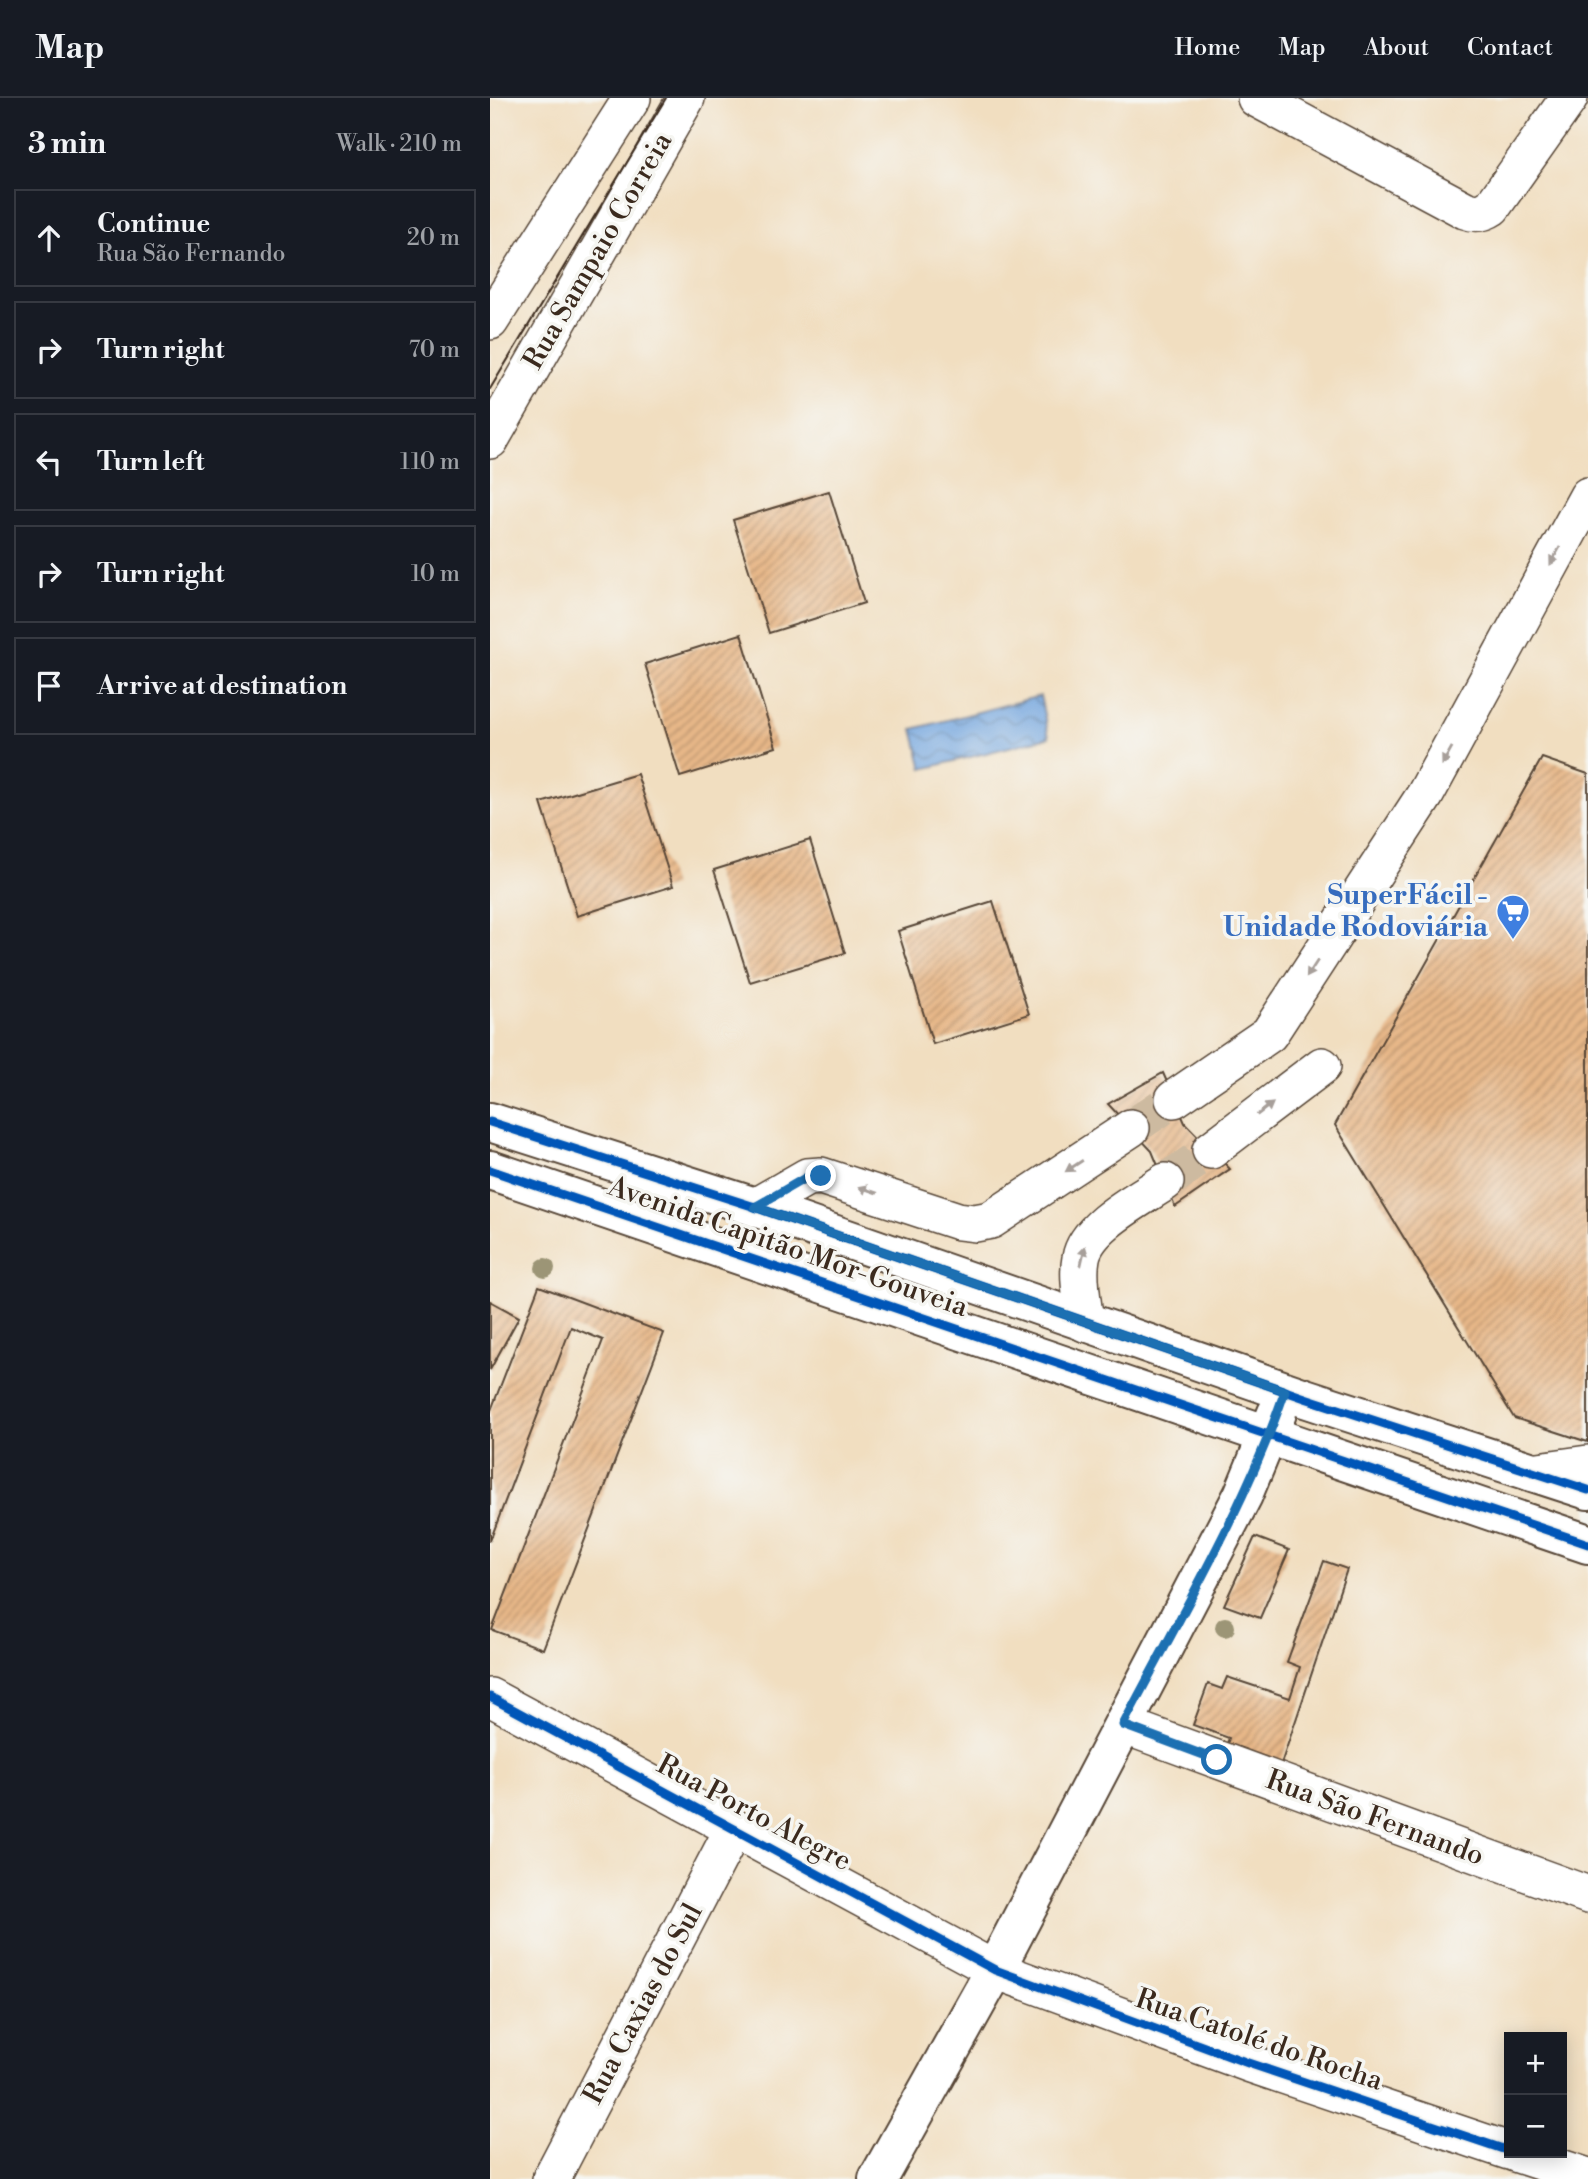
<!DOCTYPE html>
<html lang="en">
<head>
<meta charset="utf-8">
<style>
	:root { --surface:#171b24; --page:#242831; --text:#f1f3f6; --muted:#9ea1a6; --line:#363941 }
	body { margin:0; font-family:"Libre Bodoni",serif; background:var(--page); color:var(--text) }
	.controls { position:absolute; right:21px; bottom:21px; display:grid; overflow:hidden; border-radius:0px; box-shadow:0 4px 18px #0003 }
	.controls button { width:63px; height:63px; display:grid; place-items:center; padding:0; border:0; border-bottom:2px solid var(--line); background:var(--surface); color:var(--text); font:35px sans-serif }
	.stop { position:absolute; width:21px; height:21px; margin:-16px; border:5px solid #1f6fb2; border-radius:50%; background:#fff }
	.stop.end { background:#1f6fb2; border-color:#fff; box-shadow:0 2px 7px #0008 }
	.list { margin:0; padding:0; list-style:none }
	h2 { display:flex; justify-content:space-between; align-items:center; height:91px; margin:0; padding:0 28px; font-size:30px }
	h2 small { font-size:23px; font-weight:400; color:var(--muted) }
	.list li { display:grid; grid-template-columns:46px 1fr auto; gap:21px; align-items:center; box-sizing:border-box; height:98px; margin:0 14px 14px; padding:0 14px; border:2px solid var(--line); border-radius:0px }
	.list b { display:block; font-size:26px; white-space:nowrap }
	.list p { margin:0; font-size:23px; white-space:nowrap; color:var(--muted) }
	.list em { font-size:23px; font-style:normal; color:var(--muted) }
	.icon { flex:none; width:38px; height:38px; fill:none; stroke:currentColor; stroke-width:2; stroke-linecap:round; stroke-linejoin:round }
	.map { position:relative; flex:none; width:1098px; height:2081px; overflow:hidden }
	header { display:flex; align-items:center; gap:42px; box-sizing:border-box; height:98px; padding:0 35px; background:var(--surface); border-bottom:2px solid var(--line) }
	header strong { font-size:33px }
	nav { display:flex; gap:38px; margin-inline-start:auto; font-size:24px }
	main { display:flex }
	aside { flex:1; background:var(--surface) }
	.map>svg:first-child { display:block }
	.water { fill:url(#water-waves); stroke:#57687e; stroke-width:2 }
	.building { fill:url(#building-hatch) }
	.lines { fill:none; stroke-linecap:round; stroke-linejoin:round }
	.minor-tunnel { stroke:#cdbaa0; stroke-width:37; stroke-dasharray:37 18; stroke-linecap:butt }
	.minor-casing { stroke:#564536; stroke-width:40 }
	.major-casing { stroke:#564536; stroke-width:42 }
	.minor { stroke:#fff; stroke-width:37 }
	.major { stroke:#fff; stroke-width:38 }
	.tram { stroke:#3b2a1e; stroke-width:2 }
	.cycleway-casing { stroke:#f6f6f2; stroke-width:13 }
	.cycleway { stroke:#0057b8; stroke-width:9 }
	.tree { fill:#9c9576 }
	.oneway { fill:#a79f9a }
	.route { stroke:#1f6fb2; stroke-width:9 }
	.labels { text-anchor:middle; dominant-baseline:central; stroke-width:7; stroke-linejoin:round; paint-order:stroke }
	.street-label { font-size:28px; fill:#3b2a1e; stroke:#f6f6f2 }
	.shop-label { font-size:28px; font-weight:bold; fill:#366cbe; stroke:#f6f6f2; text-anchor:end }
</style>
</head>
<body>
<header>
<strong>Map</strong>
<nav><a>Home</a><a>Map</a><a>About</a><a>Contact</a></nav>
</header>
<main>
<aside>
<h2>3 min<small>Walk · 210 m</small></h2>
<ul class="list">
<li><svg class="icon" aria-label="ahead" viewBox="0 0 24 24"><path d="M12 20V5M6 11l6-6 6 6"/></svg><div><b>Continue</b><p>Rua São Fernando</p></div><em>20 m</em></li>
<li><svg class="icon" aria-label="right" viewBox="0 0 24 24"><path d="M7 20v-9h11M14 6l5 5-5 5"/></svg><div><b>Turn right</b></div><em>70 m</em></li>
<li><svg class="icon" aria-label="left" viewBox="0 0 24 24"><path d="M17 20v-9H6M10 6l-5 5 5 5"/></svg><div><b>Turn left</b></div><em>110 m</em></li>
<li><svg class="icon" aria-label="right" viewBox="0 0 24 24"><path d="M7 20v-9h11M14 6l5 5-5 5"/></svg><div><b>Turn right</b></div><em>10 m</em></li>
<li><svg class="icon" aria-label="arrive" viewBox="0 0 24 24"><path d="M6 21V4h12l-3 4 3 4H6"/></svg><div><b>Arrive at destination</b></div></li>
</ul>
</aside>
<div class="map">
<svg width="1098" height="2081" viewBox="0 0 1098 2081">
	<defs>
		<pattern id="water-waves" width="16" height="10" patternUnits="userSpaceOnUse" patternTransform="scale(1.75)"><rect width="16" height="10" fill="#73a5de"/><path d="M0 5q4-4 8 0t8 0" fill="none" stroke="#6087b3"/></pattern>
		<pattern id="building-hatch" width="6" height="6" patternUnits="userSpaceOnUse" patternTransform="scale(1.75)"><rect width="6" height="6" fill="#e7b788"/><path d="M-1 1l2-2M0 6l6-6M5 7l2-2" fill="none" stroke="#bc956f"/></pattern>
	</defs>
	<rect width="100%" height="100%" fill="#f6f6f2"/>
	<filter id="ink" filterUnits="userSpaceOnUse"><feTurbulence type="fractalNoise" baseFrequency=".0143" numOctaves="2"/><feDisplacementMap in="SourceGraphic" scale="14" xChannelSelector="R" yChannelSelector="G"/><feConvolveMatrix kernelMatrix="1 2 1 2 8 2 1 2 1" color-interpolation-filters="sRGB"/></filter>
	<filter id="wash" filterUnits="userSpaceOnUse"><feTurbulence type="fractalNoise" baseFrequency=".00686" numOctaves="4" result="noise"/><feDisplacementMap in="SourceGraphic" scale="28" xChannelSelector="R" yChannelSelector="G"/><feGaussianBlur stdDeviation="1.57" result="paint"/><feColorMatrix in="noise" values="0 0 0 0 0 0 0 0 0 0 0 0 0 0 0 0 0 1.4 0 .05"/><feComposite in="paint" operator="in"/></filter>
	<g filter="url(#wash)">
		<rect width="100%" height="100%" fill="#f1dec0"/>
		<!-- water -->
		<path class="water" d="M 550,598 L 559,639 L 433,671 L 423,631 Z"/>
		<g id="blocks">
			<!-- building -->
			<path class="building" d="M 339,393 L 374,505 L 279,535 L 243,422 Z
				M 251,536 L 286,649 L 190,679 L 155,566 Z
				M 1052,660 L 1098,676 L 1098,1344 L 1024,1320 L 845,1027 Z
				M 147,676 L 183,788 L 87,818 L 51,705 Z
				M 320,742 L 355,855 L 260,884 L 224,772 Z
				M 503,803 L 539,916 L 443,946 L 408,833 Z
				M 673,975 L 695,1025 L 740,1071 L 685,1109 L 662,1053 L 618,1006 Z
				M 49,1188 L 174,1235 L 53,1551 L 2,1532 L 113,1242 L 81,1229 L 0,1443 L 0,1315 Z
				M 0,1203 L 29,1219 L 0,1272 Z
				M 765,1439 L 799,1452 L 770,1520 L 734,1507 Z
				M 834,1463 L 857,1471 L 789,1672 L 735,1652 L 739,1640 L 703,1627 L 718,1586 L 732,1591 L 737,1579 L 800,1600 L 810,1569 L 797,1564 Z"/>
		</g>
	</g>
	<g filter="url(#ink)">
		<use href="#blocks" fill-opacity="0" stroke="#564536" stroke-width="2"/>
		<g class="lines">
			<!-- minor-tunnel -->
			<path class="minor-tunnel" d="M 641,1030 L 684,1001
				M 675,1084 L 721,1052"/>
			<defs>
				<path id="minor" d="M 766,0 L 975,112 C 986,116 993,115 1002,109 L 1079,0
					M 0,223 L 142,0
					M 0,342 L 196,0
					M 684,1001 L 779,936 L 935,697 L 1098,398
					M 721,1052 L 832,968
					M 265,1109 L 317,1079 L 331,1078 L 468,1123 L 485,1125 L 501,1122 L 641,1030
					M 595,1225 C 593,1205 587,1180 591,1160 C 596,1128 650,1101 675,1084
					M 1041,1374 L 1098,1366
					M 0,1599 L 505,1872 L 758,1965 L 1019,2053
					M 633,1627 L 1098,1797
					M 1025,2055 L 1098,2079
					M 61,2081 L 244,1730"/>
				<path id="major" d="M 0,1024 L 265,1109 L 815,1300 L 1098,1392
					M 0,1072 L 1098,1446
					M 388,2081 L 505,1872 L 753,1397 L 787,1315"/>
			</defs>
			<!-- minor casing -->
			<use href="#minor" class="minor-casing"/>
			<!-- major casing -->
			<use href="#major" class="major-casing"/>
			<!-- minor -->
			<use href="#minor" class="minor"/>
			<!-- major -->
			<use href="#major" class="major"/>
			<!-- tram -->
			<path class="tram" d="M 0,291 L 176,0"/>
			<defs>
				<path id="cycleway" d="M 0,1024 L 265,1109 L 815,1300 L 1098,1392
					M 0,1072 L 1098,1446
					M 0,1599 L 505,1872 L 758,1965 L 1019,2053"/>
			</defs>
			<!-- cycleway casing -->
			<use href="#cycleway" class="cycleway-casing"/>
			<!-- cycleway -->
			<use href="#cycleway" class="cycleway"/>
		</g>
		<!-- trees -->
		<g class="tree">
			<circle cx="55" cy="1170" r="10"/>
			<circle cx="735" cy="1529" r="10"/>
		</g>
		<!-- one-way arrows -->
		<defs><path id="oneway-solid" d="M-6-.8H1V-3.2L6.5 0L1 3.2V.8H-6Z" transform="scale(1.75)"/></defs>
		<g class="oneway">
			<use href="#oneway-solid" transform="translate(1065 458) rotate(119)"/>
			<use href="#oneway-solid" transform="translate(957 658) rotate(119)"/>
			<use href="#oneway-solid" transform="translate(822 871) rotate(123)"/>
			<use href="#oneway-solid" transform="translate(775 1011) rotate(-37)"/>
			<use href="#oneway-solid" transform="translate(584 1068) rotate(147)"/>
			<use href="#oneway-solid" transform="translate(378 1092) rotate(-161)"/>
			<use href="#oneway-solid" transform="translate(593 1158) rotate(-77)"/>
		</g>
	</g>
	<g class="lines" filter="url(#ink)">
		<!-- route -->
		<path class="route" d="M 331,1078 L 317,1079 L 265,1109 L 795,1293 C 755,1410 690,1518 633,1627 L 727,1662"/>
	</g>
	<!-- icons -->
	<defs>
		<symbol id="supermarket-pin" viewBox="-11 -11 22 30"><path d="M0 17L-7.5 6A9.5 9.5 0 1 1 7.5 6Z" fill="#3f7fe0" stroke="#f6f6f2"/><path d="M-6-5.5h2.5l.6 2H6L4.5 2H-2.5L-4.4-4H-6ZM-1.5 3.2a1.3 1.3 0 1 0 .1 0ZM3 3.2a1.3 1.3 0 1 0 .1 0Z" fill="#fff"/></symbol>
	</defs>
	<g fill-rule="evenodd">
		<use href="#supermarket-pin" x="1004" y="794" width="38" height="52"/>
	</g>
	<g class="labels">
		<!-- street labels -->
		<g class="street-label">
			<text transform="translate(108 153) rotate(-60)">Rua Sampaio Correia</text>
			<text transform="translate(298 1149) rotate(19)">Avenida Capitão Mor-Gouveia</text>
			<text transform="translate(264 1715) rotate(28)">Rua Porto Alegre</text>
			<text transform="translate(885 1720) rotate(20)">Rua São Fernando</text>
			<text transform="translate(153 1906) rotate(-62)">Rua Caxias do Sul</text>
			<text transform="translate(769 1942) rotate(19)">Rua Catolé do Rocha</text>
		</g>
		<!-- shop labels -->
		<g class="shop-label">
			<text x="998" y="797">SuperFácil -<tspan x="998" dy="32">Unidade Rodoviária</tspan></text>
		</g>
	</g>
</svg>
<div class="controls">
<button>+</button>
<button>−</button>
</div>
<div class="stop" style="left:727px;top:1662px"></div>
<div class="stop end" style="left:331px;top:1078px"></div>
</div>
</main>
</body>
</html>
